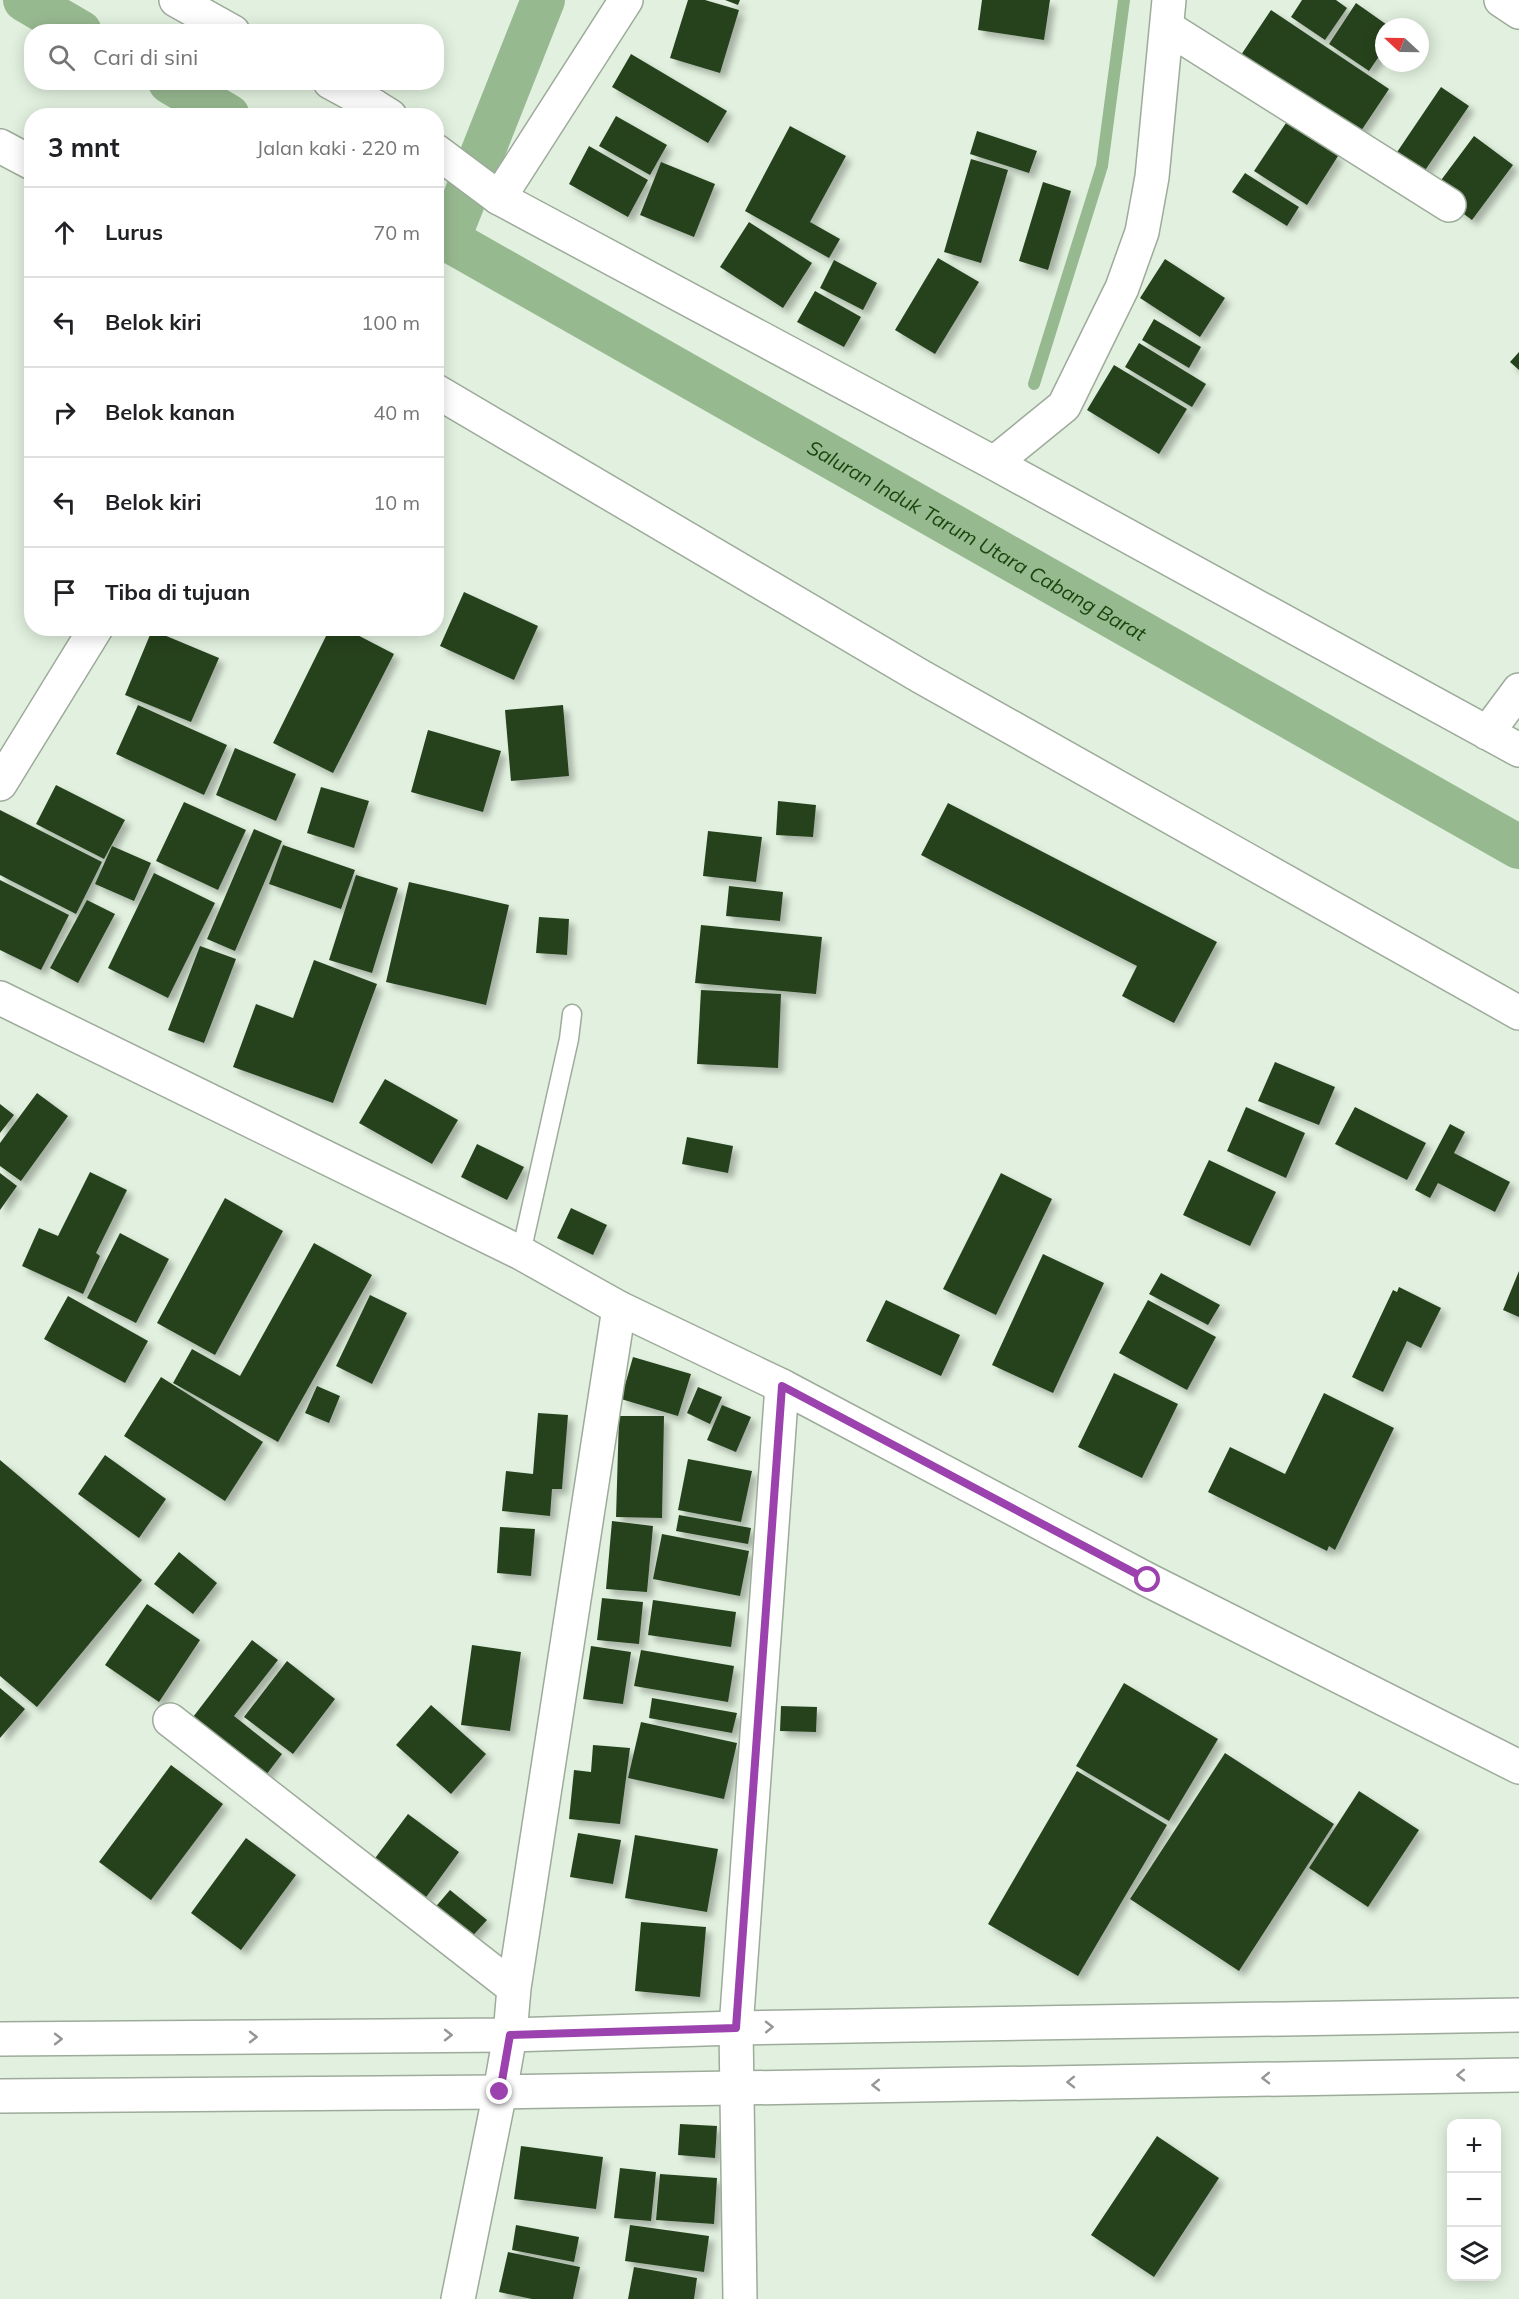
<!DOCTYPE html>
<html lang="id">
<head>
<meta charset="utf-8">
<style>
	:root { --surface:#fff; --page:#f6f6f6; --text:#202124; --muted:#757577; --line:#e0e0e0 }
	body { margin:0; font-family:Mulish,sans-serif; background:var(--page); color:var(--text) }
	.controls { position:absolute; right:18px; bottom:18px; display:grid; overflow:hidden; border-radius:12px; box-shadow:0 3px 15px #0003 }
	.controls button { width:54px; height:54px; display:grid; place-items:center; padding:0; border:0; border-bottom:2px solid var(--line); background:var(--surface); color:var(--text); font:30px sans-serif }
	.compass { position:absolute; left:1375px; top:18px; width:54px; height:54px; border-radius:50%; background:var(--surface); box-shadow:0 3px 15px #0003; rotate:292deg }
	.stop { position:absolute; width:18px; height:18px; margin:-14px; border:4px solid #9b42ae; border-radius:50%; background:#fff }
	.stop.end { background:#9b42ae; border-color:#fff; box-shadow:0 2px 6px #0008 }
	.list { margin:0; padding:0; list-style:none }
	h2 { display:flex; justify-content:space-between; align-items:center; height:78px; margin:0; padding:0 24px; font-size:26px }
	h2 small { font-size:20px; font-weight:400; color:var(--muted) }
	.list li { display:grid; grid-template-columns:39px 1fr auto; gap:18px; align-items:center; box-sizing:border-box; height:90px; padding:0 24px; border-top:2px solid var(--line) }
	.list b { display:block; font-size:22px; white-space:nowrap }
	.list em { font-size:20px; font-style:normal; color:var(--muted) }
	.icon { flex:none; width:33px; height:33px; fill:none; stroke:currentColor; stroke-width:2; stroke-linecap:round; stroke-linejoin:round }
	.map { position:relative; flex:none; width:1519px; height:2299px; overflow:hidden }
	.search { position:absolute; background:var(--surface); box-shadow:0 3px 15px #0003; left:24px; top:24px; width:420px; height:66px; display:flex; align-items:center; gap:15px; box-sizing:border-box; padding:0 21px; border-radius:24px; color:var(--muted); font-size:22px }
	.panel { position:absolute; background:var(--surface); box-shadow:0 3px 15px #0003; left:24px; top:108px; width:420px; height:528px; border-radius:24px }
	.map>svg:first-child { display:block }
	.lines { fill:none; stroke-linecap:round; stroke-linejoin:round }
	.stream { stroke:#97b990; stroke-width:12 }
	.canal { stroke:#97b990; stroke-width:44 }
	.building { fill:#26431f; filter:url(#shadow) }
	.service-casing { stroke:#9dab9a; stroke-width:21 }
	.minor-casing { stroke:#9dab9a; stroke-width:36 }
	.tertiary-casing { stroke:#9dab9a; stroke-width:36 }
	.primary-casing { stroke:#9dab9a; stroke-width:36 }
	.service { stroke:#fff; stroke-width:18 }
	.minor { stroke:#fff; stroke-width:33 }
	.tertiary { stroke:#fff; stroke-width:33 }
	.primary { stroke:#fff; stroke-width:33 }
	.oneway { stroke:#949794 }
	.route { stroke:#9b42ae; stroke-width:8 }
	.labels { text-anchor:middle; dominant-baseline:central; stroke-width:6; stroke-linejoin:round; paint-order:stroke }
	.water-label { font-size:20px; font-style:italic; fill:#19460d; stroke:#e2f1df }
</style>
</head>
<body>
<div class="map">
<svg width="1519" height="2299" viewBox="0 0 1519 2299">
	<defs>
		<filter id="shadow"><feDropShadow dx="5.5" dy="5.5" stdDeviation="3" flood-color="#0004"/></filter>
	</defs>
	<rect width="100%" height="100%" fill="#e2f1df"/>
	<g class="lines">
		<!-- stream -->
		<path class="stream" d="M 1034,384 L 1102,166 L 1124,0"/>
		<!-- canal -->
		<g class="canal">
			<path d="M 25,0 L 80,32"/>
			<path d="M 170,82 L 228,116"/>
			<path id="s1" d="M 436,233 L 1519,847"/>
			<path d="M 448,240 L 543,0"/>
		</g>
	</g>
	<!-- building -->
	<path class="building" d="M 688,0 L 705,0 L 739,10 L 720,73 L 670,58 Z
		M 725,0 L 740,0 L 738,5 Z
		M 982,0 L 1050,0 L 1044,40 L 978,30 Z
		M 1302,0 L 1336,0 L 1347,8 L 1325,40 L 1291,17 Z
		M 1356,3 L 1390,27 L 1384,27 L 1384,49 L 1369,71 L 1329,44 Z
		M 1271,10 L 1389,89 L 1359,134 L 1241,55 Z
		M 631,54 L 727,111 L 708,143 L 612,87 Z
		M 1441,87 L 1469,106 L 1417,182 L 1389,164 Z
		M 616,116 L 667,145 L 650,175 L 599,146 Z
		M 1286,123 L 1338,156 L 1307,205 L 1254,171 Z
		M 790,126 L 846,156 L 810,222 L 840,239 L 829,258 L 745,211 Z
		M 977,131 L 1037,151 L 1029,173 L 970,154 Z
		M 1474,136 L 1513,165 L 1472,220 L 1433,191 Z
		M 589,146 L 648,180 L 628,217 L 569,184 Z
		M 971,159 L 1008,170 L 981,263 L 944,252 Z
		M 661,162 L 715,184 L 694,237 L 640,215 Z
		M 1245,173 L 1299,207 L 1287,226 L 1232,192 Z
		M 1043,182 L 1071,191 L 1048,270 L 1019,261 Z
		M 749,222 L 812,263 L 783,308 L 720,267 Z
		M 938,258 L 979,282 L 935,354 L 895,330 Z
		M 1165,259 L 1225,298 L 1200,337 L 1140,298 Z
		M 834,260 L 877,283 L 863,310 L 820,288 Z
		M 815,291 L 861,317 L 844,347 L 797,322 Z
		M 1154,319 L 1201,347 L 1189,368 L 1142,340 Z
		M 1139,343 L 1206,384 L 1192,407 L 1125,367 Z
		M 1519,352 L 1519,370 L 1510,362 Z
		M 1114,365 L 1187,409 L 1159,454 L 1087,410 Z
		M 464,592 L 538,626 L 514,680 L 440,646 Z
		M 330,628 L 344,628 L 394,654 L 333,773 L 273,743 Z
		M 152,630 L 219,658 L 191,722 L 125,695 Z
		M 138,705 L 227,745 L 204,795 L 116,754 Z
		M 563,705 L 569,776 L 511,781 L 505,710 Z
		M 428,730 L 501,751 L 483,812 L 411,792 Z
		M 235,748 L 296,774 L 276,821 L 216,795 Z
		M 56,785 L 125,820 L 104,859 L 36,824 Z
		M 321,787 L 369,801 L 354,848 L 307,833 Z
		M 778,801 L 816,805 L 813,837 L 776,835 Z
		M 184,802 L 246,830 L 218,890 L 156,861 Z
		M 948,803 L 1217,942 L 1174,1023 L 1122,996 L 1137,966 L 921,855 Z
		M 0,810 L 102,862 L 76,914 L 0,875 Z
		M 254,829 L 282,841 L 235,951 L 207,939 Z
		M 708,831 L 762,837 L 756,882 L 703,876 Z
		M 283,845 L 355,870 L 341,909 L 269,884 Z
		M 112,846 L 151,863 L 134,901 L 95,884 Z
		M 154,873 L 215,903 L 168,998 L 108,968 Z
		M 356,875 L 398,888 L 372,973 L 329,960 Z
		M 0,880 L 69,915 L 41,970 L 0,950 Z
		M 409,882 L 509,905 L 486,1005 L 386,982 Z
		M 729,886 L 783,892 L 780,921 L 726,916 Z
		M 87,900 L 115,914 L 78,983 L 50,968 Z
		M 539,917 L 569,919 L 567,955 L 536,953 Z
		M 701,925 L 822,937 L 816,994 L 695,983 Z
		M 200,946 L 236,959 L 204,1043 L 168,1030 Z
		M 314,960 L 377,984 L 333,1103 L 233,1067 L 256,1004 L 293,1018 Z
		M 701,990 L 781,994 L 778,1068 L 697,1064 Z
		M 1275,1062 L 1335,1087 L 1319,1125 L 1258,1101 Z
		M 385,1079 L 458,1120 L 432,1164 L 359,1123 Z
		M 37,1093 L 68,1116 L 21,1181 L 0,1166 L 0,1143 Z
		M 0,1104 L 14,1115 L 0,1133 Z
		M 1246,1107 L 1305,1133 L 1286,1178 L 1227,1151 Z
		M 1355,1107 L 1426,1143 L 1407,1180 L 1335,1144 Z
		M 1450,1124 L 1465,1132 L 1454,1153 L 1510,1182 L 1495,1212 L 1438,1183 L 1430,1198 L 1415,1190 Z
		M 687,1137 L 733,1146 L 728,1173 L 682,1164 Z
		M 477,1144 L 524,1167 L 507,1200 L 461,1177 Z
		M 1209,1160 L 1276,1192 L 1250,1246 L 1183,1215 Z
		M 90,1172 L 127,1190 L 96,1253 L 100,1256 L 83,1294 L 22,1266 L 39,1228 L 58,1236 Z
		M 0,1173 L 17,1186 L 0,1210 Z
		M 1001,1173 L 1052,1199 L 996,1315 L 943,1289 Z
		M 225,1198 L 283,1231 L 215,1355 L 157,1323 Z
		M 571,1208 L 607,1225 L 593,1255 L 557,1238 Z
		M 120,1233 L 169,1259 L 136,1323 L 87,1298 Z
		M 314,1243 L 372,1275 L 278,1442 L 173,1383 L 192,1349 L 240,1376 Z
		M 1043,1254 L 1104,1283 L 1053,1393 L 992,1365 Z
		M 1519,1271 L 1519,1317 L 1503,1310 Z
		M 1161,1273 L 1220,1305 L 1208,1325 L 1149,1294 Z
		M 1399,1287 L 1441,1308 L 1421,1348 L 1407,1341 L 1383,1392 L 1352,1377 L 1393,1290 L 1397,1292 Z
		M 370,1295 L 407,1313 L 372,1384 L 336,1366 Z
		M 68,1296 L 148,1341 L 125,1383 L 44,1339 Z
		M 886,1300 L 960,1335 L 941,1376 L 866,1341 Z
		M 1148,1300 L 1216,1337 L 1187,1390 L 1119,1353 Z
		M 633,1357 L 691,1374 L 678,1416 L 621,1399 Z
		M 1114,1373 L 1178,1404 L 1142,1478 L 1078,1447 Z
		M 161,1377 L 263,1442 L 225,1501 L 124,1436 Z
		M 317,1386 L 340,1396 L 329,1423 L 305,1413 Z
		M 698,1387 L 722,1397 L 710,1424 L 687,1413 Z
		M 1324,1393 L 1394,1428 L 1335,1550 L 1329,1546 L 1327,1551 L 1208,1492 L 1230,1447 L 1285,1474 Z
		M 722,1405 L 751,1417 L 736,1452 L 707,1440 Z
		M 538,1413 L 568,1415 L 562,1489 L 552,1489 L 550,1516 L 502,1511 L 506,1471 L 533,1474 Z
		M 619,1416 L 664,1416 L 662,1518 L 616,1517 Z
		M 105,1455 L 166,1499 L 139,1538 L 78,1494 Z
		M 688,1459 L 752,1471 L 741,1522 L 678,1510 Z
		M 0,1460 L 142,1580 L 37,1707 L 0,1676 Z
		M 679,1515 L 751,1528 L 748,1544 L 676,1531 Z
		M 612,1521 L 653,1526 L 647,1592 L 606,1589 Z
		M 500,1527 L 535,1529 L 531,1576 L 497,1573 Z
		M 662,1534 L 749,1551 L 740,1596 L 653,1579 Z
		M 179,1552 L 217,1583 L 193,1614 L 154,1584 Z
		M 602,1598 L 643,1602 L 639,1644 L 597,1640 Z
		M 653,1600 L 736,1612 L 731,1647 L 648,1635 Z
		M 147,1604 L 200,1640 L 159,1702 L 105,1665 Z
		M 252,1640 L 278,1660 L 234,1716 L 282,1754 L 263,1779 L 190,1721 Z
		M 472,1645 L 521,1652 L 510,1731 L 461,1725 Z
		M 591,1646 L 631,1652 L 623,1704 L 583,1699 Z
		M 641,1650 L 734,1666 L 728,1702 L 634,1686 Z
		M 287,1661 L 335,1699 L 293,1754 L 244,1717 Z
		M 1124,1683 L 1218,1739 L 1169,1821 L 1076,1766 Z
		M 0,1688 L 25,1709 L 0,1738 Z
		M 652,1698 L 737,1713 L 732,1733 L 649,1718 Z
		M 431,1705 L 486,1754 L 451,1794 L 396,1745 Z
		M 781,1706 L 817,1707 L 816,1732 L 780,1731 Z
		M 641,1722 L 737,1743 L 724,1799 L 628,1778 Z
		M 593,1745 L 630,1748 L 620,1824 L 569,1819 L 574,1770 L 591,1772 Z
		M 1225,1753 L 1334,1824 L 1239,1971 L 1130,1899 Z
		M 171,1765 L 223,1804 L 151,1900 L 99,1862 Z
		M 1077,1771 L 1167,1825 L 1078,1976 L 988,1924 Z
		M 1359,1791 L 1419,1830 L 1368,1907 L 1309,1868 Z
		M 408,1814 L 459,1852 L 424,1900 L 373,1861 Z
		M 578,1833 L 621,1840 L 613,1884 L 570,1877 Z
		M 635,1835 L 718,1849 L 707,1912 L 625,1898 Z
		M 246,1838 L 296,1875 L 241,1950 L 191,1913 Z
		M 450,1890 L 487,1920 L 468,1941 L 432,1911 Z
		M 641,1922 L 706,1927 L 700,1997 L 635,1991 Z
		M 680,2124 L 717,2126 L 715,2158 L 678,2155 Z
		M 1157,2136 L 1219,2178 L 1154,2277 L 1091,2235 Z
		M 521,2146 L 603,2157 L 596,2209 L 514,2199 Z
		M 620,2168 L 656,2172 L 651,2221 L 614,2218 Z
		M 660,2174 L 717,2178 L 714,2224 L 656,2220 Z
		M 516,2225 L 579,2237 L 574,2262 L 512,2250 Z
		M 630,2225 L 709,2236 L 704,2272 L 625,2261 Z
		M 508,2252 L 580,2267 L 573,2299 L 532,2299 L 499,2292 Z
		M 634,2267 L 697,2278 L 694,2299 L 628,2299 Z"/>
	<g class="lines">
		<defs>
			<path id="service" d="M 521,1253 L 569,1039 L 572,1014"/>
			<path id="minor" d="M 176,0 L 233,32
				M 1501,0 L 1519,12
				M 1168,28 L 1449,205
				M 330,82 L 374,106
				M 0,146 L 32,163
				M 499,198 L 994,463 L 1519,750
				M 436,391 L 920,676 L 1519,1013
				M 994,463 L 1064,406 L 1122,288 L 1142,232 L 1152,177 L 1169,0
				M 1487,733 L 1519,690
				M 170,1720 L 514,1988
				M 458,2299 L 500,2092 L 510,2035 L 514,1988 L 619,1308
				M 740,2299 L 736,2028 L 782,1386"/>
			<path id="tertiary" d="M 370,116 L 374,106 L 390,116
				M 436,151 L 499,198 L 626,0
				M 0,784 L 96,628
				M 0,2039 L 510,2035 L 736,2028 L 1519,2015
				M 0,2096 L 500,2092 L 1519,2075"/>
			<path id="primary" d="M 0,998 L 521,1253 L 619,1308 L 782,1386 L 1148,1580 L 1519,1767"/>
		</defs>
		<!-- service casing -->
		<use href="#service" class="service-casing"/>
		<!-- minor casing -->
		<use href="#minor" class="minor-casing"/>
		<!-- tertiary casing -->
		<use href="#tertiary" class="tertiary-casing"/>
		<!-- primary casing -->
		<use href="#primary" class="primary-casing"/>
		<!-- service -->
		<use href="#service" class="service"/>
		<!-- minor -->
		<use href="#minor" class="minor"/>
		<!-- tertiary -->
		<use href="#tertiary" class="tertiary"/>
		<!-- primary -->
		<use href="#primary" class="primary"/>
	</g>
	<!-- one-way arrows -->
	<defs><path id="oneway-chevron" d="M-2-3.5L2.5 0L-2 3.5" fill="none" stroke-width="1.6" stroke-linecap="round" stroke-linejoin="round" transform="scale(1.5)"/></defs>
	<g class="oneway">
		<use href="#oneway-chevron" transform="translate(769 2027) rotate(-1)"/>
		<use href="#oneway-chevron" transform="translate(448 2035)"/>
		<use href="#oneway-chevron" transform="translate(253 2037)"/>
		<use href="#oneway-chevron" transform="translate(58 2039)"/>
		<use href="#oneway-chevron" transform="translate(1461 2075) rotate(179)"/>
		<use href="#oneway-chevron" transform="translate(1266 2078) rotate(179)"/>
		<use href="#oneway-chevron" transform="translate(1071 2082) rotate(179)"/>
		<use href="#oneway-chevron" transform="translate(876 2085) rotate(179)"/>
	</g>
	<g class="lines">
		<!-- route -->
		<path class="route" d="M 500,2092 L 510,2035 L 736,2028 L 782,1386 L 1148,1580"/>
	</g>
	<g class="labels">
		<!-- water labels -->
		<g class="water-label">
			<text stroke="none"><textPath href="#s1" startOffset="622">Saluran Induk Tarum Utara Cabang Barat</textPath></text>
		</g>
	</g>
</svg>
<div class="controls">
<button>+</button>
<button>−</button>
<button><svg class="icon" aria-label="layers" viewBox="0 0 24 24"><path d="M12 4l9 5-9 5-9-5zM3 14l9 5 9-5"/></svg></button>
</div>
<svg class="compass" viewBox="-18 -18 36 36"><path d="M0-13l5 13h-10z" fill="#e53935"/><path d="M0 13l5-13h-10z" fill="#757577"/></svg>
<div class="stop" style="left:1148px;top:1580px"></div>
<div class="stop end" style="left:500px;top:2092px"></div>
<div class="search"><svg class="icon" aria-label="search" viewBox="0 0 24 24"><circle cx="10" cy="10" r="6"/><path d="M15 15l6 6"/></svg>Cari di sini</div>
<section class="panel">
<h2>3 mnt<small>Jalan kaki · 220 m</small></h2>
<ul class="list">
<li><svg class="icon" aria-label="ahead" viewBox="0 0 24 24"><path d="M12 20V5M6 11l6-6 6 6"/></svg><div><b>Lurus</b></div><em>70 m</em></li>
<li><svg class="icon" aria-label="left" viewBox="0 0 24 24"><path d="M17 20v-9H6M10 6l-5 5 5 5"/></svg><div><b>Belok kiri</b></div><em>100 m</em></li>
<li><svg class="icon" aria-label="right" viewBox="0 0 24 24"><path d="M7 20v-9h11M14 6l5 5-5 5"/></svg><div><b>Belok kanan</b></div><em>40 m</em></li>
<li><svg class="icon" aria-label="left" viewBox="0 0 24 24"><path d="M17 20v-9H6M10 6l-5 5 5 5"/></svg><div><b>Belok kiri</b></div><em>10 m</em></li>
<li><svg class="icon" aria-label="arrive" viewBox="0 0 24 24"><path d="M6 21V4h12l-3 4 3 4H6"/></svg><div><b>Tiba di tujuan</b></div></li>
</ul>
</section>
</div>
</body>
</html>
